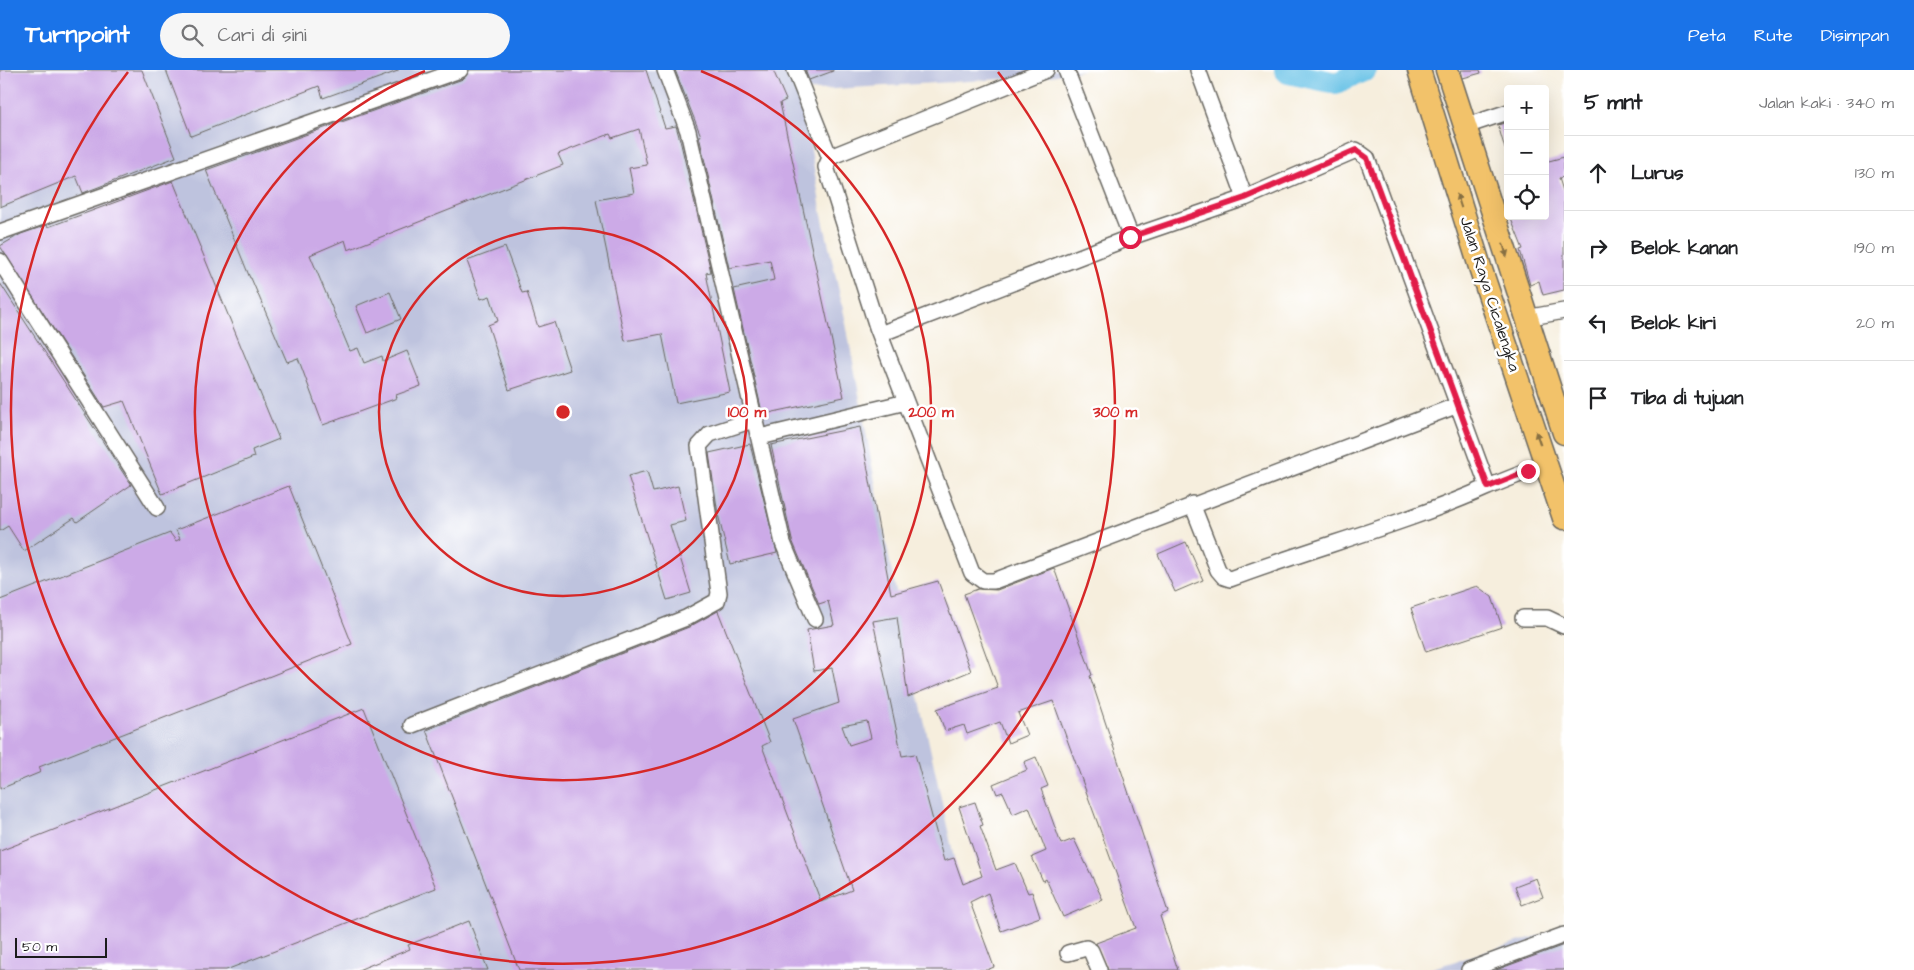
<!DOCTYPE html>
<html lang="id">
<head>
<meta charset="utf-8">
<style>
	:root { --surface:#fff; --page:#f6f6f6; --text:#202124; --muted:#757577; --line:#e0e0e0; --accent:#1a73e8 }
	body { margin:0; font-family:"Architects Daughter",sans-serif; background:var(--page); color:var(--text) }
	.controls { position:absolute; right:15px; top:15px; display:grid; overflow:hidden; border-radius:5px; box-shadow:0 5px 20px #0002 }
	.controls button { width:45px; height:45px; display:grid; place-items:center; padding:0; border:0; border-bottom:1px solid var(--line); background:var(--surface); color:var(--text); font:25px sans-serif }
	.scale { position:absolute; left:15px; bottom:12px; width:92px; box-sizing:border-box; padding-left:5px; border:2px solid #1c1c1c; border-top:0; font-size:14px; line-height:18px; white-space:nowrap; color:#1c1c1c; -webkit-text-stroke:4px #fff; paint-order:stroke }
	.stop { position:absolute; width:15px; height:15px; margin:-11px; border:4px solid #e11d48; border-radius:50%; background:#fff }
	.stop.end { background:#e11d48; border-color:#fff; box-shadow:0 1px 5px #0008 }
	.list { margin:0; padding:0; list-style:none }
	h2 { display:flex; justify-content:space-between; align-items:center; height:65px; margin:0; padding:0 20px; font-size:21px }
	h2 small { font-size:16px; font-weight:400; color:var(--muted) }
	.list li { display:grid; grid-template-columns:32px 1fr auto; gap:15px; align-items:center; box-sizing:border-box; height:75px; padding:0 20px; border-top:1px solid var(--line) }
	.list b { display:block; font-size:19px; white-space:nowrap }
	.list em { font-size:16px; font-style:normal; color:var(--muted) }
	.icon { flex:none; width:28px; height:28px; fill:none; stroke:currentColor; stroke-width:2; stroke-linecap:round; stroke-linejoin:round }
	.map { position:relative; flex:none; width:1564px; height:900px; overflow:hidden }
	header { display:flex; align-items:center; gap:30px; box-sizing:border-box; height:70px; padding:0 25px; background:var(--accent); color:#fff }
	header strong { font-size:24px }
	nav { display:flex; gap:28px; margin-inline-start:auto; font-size:18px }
	.search { width:350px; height:45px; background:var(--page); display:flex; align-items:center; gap:12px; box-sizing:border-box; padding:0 18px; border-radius:28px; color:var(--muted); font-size:19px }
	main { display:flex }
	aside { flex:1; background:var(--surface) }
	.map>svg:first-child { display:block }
	.industrial { fill:#bec3de }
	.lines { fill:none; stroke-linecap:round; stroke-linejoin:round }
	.river { stroke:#6ac3e7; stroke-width:22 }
	.building { fill:#ccaae7; fill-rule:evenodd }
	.minor-casing { stroke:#686660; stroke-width:18 }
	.highway-casing { stroke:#686660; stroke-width:25 }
	.minor { stroke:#fff; stroke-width:15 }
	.highway { stroke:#f2c26a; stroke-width:22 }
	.oneway { fill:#876f43 }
	.route { stroke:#e11d48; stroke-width:6 }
	.ring { fill:none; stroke:#d62828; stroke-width:2.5 }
	.labels { text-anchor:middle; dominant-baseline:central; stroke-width:5; stroke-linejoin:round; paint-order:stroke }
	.street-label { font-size:16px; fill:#1c1c1c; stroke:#fff }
	.centre { fill:#d62828; stroke:#fff; stroke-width:2.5 }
	.ring-label { font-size:15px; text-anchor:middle; font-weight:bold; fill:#d62828; stroke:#fff; stroke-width:5; stroke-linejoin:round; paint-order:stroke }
</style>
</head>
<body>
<header>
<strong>Turnpoint</strong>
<div class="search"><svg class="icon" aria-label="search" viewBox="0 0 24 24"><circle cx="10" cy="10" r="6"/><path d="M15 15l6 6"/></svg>Cari di sini</div>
<nav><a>Peta</a><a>Rute</a><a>Disimpan</a></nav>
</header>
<main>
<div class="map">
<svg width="1564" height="900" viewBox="0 0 1564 900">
	<rect width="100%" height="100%" fill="#fff"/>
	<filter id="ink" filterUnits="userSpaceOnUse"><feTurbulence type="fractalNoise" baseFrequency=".02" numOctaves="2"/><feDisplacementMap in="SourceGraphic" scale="10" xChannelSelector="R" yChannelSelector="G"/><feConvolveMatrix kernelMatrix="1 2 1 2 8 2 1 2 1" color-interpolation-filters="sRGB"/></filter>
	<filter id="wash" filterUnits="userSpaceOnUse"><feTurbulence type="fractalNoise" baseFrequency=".0096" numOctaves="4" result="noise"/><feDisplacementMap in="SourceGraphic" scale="20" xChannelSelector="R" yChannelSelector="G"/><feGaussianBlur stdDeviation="1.12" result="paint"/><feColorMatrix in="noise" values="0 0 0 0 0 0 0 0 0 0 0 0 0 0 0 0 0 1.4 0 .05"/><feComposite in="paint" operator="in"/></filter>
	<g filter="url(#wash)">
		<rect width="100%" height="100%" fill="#f6eedd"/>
		<!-- industrial -->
		<path class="industrial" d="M 0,0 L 1084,0 L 1051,6 L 801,21 L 822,145 L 845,248 L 891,498 L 954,788 L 843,836 L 868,900 L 0,900 Z
			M 1564,858 L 1564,900 L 1426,900 Z"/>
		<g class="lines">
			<!-- river -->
			<path class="river" d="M 1285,0 L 1288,3 L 1336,13 L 1366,0"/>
		</g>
		<g id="blocks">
			<!-- building -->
			<path class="building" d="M 0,0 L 142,0 L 176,87 L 83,123 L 76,106 L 0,137 Z
				M 166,0 L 398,0 L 398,1 L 323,28 L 319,16 L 191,66 Z
				M 470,0 L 646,0 L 665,58 L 676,56 L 680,70 L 711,202 L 706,203 L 730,322 L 676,333 L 662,264 L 625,271 L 596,130 L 634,123 L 629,98 L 647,95 L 639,59 L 612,68 L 610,64 L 558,84 L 563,95 L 348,180 L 345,170 L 310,185 L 350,281 L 358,278 L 364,293 L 382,286 L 383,291 L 407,281 L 421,316 L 396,325 L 397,328 L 323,355 L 298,288 L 287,292 L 251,208 L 250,208 L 206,100 L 463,9 Z
				M 675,0 L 773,0 L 786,30 L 780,33 L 844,327 L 764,344 L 762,342 L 734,219 L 774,210 L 770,190 L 729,198 L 699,66 L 701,66 Z
				M 805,0 L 833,0 L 833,1 L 809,10 Z
				M 1461,0 L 1480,0 L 1481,3 L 1463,8 Z
				M 1508,52 L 1508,78 L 1505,79 L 1498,55 Z
				M 1564,87 L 1564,107 L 1559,108 L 1564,124 L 1564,220 L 1543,225 L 1539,211 L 1530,215 L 1520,180 L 1523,179 L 1511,149 L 1519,146 L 1545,146 L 1545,92 Z
				M 173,111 L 279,369 L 252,380 L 254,387 L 162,424 L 124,331 L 104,337 L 0,176 L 21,164 L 47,155 L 48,157 Z
				M 505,177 L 522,223 L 527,222 L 538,257 L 554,252 L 570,300 L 509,320 L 488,255 L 498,251 L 490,226 L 481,229 L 467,191 Z
				M 0,213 L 131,415 L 77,452 L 74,448 L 24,481 L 8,456 L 0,461 Z
				M 390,222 L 401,249 L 367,263 L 356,236 Z
				M 860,357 L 891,524 L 938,511 L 971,601 L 908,627 L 897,547 L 873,551 L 902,686 L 915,684 L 944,791 L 954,788 L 963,814 L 982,806 L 959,737 L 975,732 L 983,755 L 980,756 L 996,800 L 1015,793 L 1028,823 L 1032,822 L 1040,847 L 1001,861 L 988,823 L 970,832 L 994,897 L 987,900 L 519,900 L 426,660 L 689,557 L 718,541 L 770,672 L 762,676 L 821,832 L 852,820 L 793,649 L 839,633 L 832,598 L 814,601 L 807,560 L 834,555 L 828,531 L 819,534 L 792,470 L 771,375 ZM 867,651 L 871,668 L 849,675 L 842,656 Z
				M 750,374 L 777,483 L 730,494 L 718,444 L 709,383 Z
				M 647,401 L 653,422 L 678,416 L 686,451 L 670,455 L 691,523 L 667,530 L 628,406 Z
				M 289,416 L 352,574 L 39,697 L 41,702 L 0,719 L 0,530 L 170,463 L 176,471 L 180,469 L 176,460 Z
				M 1186,472 L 1203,510 L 1175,522 L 1158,484 Z
				M 1054,498 L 1092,605 L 1090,606 L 1168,842 L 1160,846 L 1178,900 L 1108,900 L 1096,873 L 1136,858 L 1053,631 L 1018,643 L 1027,665 L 1008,673 L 1000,652 L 967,664 L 964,655 L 945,661 L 937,639 L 998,618 L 964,524 L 978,519 L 997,520 Z
				M 1477,516 L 1492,527 L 1502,557 L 1426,582 L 1411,538 Z
				M 364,638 L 436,818 L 226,900 L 0,900 L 0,781 Z
				M 1036,687 L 1048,716 L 1041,719 L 1061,774 L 1074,769 L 1103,830 L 1063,847 L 1046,809 L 1043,811 L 1032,787 L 1046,781 L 1029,737 L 1013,744 L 1003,722 L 997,724 L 993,714 L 1027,700 L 1024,692 Z
				M 1536,808 L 1543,827 L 1522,835 L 1515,816 Z
				M 469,851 L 488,900 L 358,900 L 410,879 L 408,875 Z
				M 1564,875 L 1564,900 L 1496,900 Z"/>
		</g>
	</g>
	<g filter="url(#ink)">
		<use href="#blocks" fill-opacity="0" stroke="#686660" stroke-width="1"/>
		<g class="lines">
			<defs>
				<path id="minor" d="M 665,0 L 688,61 L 783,473 L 815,549
					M 795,0 L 830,88
					M 1046,0 L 835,85 L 830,88 L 826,97 L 877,257 L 972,503 L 983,511 L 994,511 L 1458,335
					M 1066,0 L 1131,167
					M 1198,0 L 1245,128
					M 1466,56 L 1508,42
					M 0,162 L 460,0
					M 0,191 L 157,438
					M 1526,248 L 1564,241
					M 880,264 L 1131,167 L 1245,128 L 1356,80 L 1367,88 L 1488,417 C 1405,454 1315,477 1230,509 L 1224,507 L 1218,500 L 1192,434
					M 760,367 L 906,332
					M 1488,417 L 1528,401 L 1548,397
					M 1523,548 L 1547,548 L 1564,556
					M 412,655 L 686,548 L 717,531 L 719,523 L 699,376 L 710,364 L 756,349
					M 1068,883 L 1086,878 L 1091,881 L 1099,900
					M 1469,900 L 1564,865"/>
				<path id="highway" d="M 1419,0 L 1480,197 L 1564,448
					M 1447,0 L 1564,363"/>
			</defs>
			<!-- minor casing -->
			<use href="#minor" class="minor-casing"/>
			<!-- highway casing -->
			<use href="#highway" class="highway-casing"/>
			<!-- minor -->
			<use href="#minor" class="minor"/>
			<!-- highway -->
			<use href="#highway" class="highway"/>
		</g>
		<!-- one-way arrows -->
		<defs><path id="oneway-solid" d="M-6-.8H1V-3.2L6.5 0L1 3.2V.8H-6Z" transform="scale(1.25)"/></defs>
		<g class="oneway">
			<use href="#oneway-solid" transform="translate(1459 131) rotate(-108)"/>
			<use href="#oneway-solid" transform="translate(1505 180) rotate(73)"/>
			<use href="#oneway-solid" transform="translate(1538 368) rotate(-109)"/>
		</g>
	</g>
	<g class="lines" filter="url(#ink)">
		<!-- route -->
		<path class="route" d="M 1130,167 L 1245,128 L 1356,80 L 1367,88 L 1488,417 L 1528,401"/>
	</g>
	<!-- distance rings -->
	<g class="ring">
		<circle cx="563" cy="342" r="184"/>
		<path d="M701 1A368 368 0 1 1 425 1"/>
		<path d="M998 2A552 552 0 1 1 128 2"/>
	</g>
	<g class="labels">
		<!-- street labels -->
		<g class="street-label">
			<text transform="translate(1490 224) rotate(72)">Jalan Raya Cicalengka</text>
		</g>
	</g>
	<circle cx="563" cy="342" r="8" class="centre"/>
	<g class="ring-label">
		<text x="747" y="347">100 m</text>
		<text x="931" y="347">200 m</text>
		<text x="1115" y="347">300 m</text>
	</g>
</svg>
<div class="controls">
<button>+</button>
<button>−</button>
<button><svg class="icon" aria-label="locate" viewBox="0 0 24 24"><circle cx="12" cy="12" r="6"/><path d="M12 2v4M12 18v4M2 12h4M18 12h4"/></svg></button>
</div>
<div class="scale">50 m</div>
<div class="stop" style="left:1130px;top:167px"></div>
<div class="stop end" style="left:1528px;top:401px"></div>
</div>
<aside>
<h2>5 mnt<small>Jalan kaki · 340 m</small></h2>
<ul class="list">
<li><svg class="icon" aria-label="ahead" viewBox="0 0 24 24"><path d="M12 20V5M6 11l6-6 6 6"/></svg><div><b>Lurus</b></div><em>130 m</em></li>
<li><svg class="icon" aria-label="right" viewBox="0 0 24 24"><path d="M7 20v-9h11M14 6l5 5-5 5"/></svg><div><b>Belok kanan</b></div><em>190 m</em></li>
<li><svg class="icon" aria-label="left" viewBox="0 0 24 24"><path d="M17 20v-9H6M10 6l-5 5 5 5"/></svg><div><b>Belok kiri</b></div><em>20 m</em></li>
<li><svg class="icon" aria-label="arrive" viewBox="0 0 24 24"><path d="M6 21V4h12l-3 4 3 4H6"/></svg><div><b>Tiba di tujuan</b></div></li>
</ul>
</aside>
</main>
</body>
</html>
